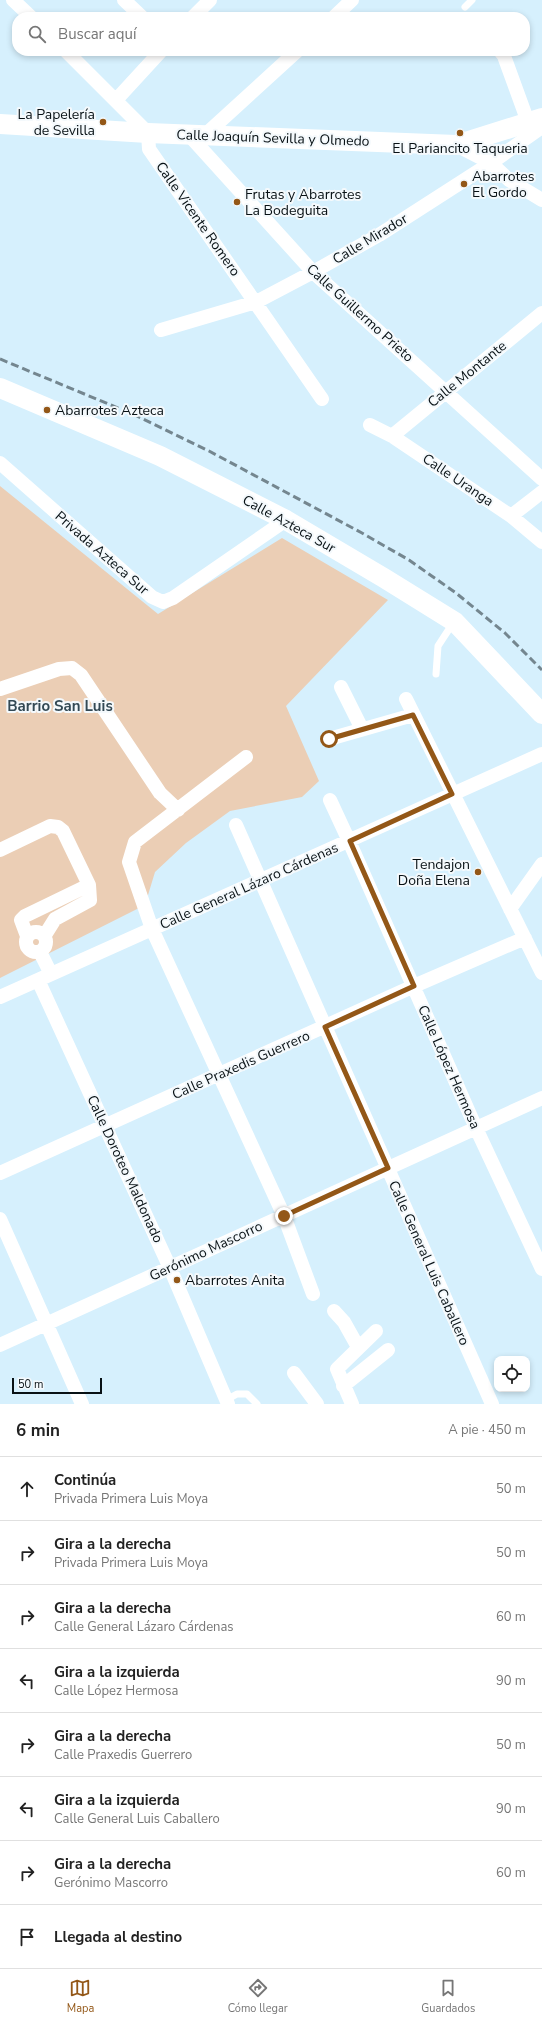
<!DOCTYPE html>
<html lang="es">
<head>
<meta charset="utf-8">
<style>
	:root { --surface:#fff; --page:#f2f2f2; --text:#222; --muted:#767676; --line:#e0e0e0; --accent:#935717 }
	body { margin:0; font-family:"Nunito Sans",sans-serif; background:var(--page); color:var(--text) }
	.controls { position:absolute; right:12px; bottom:12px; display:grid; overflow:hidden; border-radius:8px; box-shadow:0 2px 6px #0003 }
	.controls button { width:36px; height:36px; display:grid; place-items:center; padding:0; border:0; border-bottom:1px solid var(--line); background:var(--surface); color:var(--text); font:20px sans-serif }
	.scale { position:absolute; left:12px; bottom:10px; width:90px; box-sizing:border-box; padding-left:4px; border:2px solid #081115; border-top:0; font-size:11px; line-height:14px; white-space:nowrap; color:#081115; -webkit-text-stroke:3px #f4f9fc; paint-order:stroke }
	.stop { position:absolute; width:12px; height:12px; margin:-9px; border:3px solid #935717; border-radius:50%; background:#fff }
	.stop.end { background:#935717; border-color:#fff; box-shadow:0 1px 4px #0008 }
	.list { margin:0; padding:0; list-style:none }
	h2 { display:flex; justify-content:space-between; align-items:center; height:52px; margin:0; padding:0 16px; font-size:17px }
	h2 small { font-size:13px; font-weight:400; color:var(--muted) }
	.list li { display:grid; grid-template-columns:26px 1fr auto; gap:12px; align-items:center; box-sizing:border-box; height:64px; padding:0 16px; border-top:1px solid var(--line) }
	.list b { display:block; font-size:15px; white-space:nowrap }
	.list p { margin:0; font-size:13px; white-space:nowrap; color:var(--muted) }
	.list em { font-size:13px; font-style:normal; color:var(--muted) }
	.icon { flex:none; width:22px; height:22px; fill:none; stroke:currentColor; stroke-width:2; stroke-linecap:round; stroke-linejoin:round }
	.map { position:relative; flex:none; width:542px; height:1404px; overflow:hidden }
	.search { position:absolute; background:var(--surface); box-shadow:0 2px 6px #0003; left:12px; right:12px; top:12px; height:44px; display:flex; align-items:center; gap:10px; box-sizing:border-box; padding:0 14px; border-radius:16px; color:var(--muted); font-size:15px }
	.sheet { height:564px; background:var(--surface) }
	nav { display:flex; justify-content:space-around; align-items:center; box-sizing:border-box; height:56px; border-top:1px solid var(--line); background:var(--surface); font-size:11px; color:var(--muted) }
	nav a { display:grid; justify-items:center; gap:2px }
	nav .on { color:var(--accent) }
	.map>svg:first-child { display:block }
	.green { fill:#ebceb5 }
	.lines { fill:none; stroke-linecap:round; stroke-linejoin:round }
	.lane { stroke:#fff; stroke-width:7 }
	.street { stroke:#fff; stroke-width:14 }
	.secondary { stroke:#fff; stroke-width:20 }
	.rail { stroke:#74868f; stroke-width:3; stroke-dasharray:8 4; stroke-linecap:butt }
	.route { stroke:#935717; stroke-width:5 }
	.poi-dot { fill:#935717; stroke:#f4f9fc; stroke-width:1.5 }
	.labels { text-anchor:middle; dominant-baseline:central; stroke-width:4; stroke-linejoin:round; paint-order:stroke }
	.poi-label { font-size:14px; fill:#081115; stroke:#f4f9fc; text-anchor:start }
	.street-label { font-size:14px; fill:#081115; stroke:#f4f9fc }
	.neighbourhood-label { font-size:15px; font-weight:bold; fill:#334954; stroke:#f4f9fc }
</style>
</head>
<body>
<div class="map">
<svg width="542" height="1404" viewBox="0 0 542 1404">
	<rect width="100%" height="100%" fill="#d6f0fd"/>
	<!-- green -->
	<path class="green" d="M 0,486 L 158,614 L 282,538 L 388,600 L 286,706 L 319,781 L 302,797 L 230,811 L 186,843 L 155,872 L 145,905 L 0,978 Z"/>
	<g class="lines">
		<!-- lane -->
		<path class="lane" d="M 465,7 L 472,0
			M 436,674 L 438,646 L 453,623
			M 226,1400 L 237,1394 L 247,1394 L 257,1404"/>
		<!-- street -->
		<path class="street" d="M 13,0 L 31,17
			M 124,0 L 142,17
			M 193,17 L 210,0
			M 334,17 L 352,0
			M 66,51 L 148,133 L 149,149 L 322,399
			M 500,51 L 504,56 L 528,122
			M 116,100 L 161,51
			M 189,135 L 313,272 L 542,479
			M 205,135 L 297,51
			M 456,145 L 491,163 L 509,180 L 542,200
			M 161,330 L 256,302 L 313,272 L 379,235 L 491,163 L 542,127
			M 370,425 L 392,436 L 511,516 L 542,542
			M 392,436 L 542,313
			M 0,463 L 152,597 L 163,602 L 173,598 L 286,520
			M 511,516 L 542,492
			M 341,687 L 362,729
			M 0,689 L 59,669 L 72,668 L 81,675 L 160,793 L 178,810
			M 406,699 L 542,973
			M 329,739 L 413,715
			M 246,757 L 135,842 L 129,862 L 152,929 L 284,1216 L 313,1294
			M 330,800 L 349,841 L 476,1128 L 542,1269
			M 236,825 L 492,1404
			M 0,850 L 50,826 L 58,827 L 63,831 L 89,885 L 90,900 L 55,919 L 45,935
			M 510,909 L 542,864
			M26 942a10 10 0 1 1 20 0a10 10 0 1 1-20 0Z
			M 27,936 L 21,920 L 25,916 L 89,885
			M 40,952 L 51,974
			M 38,980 L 170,1268 L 228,1404
			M 0,997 L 542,754
			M 0,1173 L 414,986 L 525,938
			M 0,1219 L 82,1404
			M 334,1311 L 344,1322 L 358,1347
			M 0,1345 L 542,1098
			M 294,1373 L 317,1404
			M 343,1386 L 388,1350
			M 352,1404 L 337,1369 L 376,1331"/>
		<!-- secondary -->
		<path class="secondary" d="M 0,124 L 148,133 L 456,145 L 542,118
			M 0,388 L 160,456 L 286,520 L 384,578 L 455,622 L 542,714"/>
		<!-- rail -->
		<path class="rail" d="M 0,359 L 135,415 L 209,451 L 362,533 L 409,560 L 456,593 L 505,633 L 542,670"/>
	</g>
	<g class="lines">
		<!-- route -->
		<path class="route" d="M 284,1216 L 388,1168 L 325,1027 L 414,986 L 350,841 L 452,794 L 413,715 L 329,739"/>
	</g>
	<!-- markers -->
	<g class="poi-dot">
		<circle cx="103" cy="122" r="4"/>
		<circle cx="460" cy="133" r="4"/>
		<circle cx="464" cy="184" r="4"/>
		<circle cx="237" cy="202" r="4"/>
		<circle cx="47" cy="410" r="4"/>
		<circle cx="478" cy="872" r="4"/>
		<circle cx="177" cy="1280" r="4"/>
	</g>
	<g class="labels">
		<!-- poi labels -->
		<g class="poi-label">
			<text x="95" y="114" text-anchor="end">La Papelería<tspan x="95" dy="16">de Sevilla</tspan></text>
			<text x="460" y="148" text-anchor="middle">El Pariancito Taqueria</text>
			<text x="472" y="176">Abarrotes<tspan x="472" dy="16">El Gordo</tspan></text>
			<text x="245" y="194">Frutas y Abarrotes<tspan x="245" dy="16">La Bodeguita</tspan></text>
			<text x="55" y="410">Abarrotes Azteca</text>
			<text x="470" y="864" text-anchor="end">Tendajon<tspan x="470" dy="16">Doña Elena</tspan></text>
			<text x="185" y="1280">Abarrotes Anita</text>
		</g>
		<!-- street labels -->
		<g class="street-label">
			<text transform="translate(273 138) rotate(2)">Calle Joaquín Sevilla y Olmedo</text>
			<text transform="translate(198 219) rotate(55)">Calle Vicente Romero</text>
			<text transform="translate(370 239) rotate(-31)">Calle Mirador</text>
			<text transform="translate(360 313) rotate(42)">Calle Guillermo Prieto</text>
			<text transform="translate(467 374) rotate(-39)">Calle Montante</text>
			<text transform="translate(458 480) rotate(34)">Calle Uranga</text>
			<text transform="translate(289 524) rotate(29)">Calle Azteca Sur</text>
			<text transform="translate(102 553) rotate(41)">Privada Azteca Sur</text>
			<text transform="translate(249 886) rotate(-24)">Calle General Lázaro Cárdenas</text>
			<text transform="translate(241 1065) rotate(-24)">Calle Praxedis Guerrero</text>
			<text transform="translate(449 1067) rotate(66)">Calle López Hermosa</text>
			<text transform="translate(125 1169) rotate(65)">Calle Doroteo Maldonado</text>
			<text transform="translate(206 1251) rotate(-25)">Gerónimo Mascorro</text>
			<text transform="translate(429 1263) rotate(66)">Calle General Luis Caballero</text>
		</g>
		<!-- neighbourhood labels -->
		<g class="neighbourhood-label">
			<text x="60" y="706">Barrio San Luis</text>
		</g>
	</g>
</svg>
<div class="controls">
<button><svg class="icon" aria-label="locate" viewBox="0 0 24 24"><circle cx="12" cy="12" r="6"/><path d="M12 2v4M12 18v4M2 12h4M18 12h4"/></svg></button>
</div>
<div class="scale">50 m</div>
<div class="stop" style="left:329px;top:739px"></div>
<div class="stop end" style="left:284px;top:1216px"></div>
<div class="search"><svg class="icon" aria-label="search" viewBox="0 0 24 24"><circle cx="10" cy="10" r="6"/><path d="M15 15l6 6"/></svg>Buscar aquí</div>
</div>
<section class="sheet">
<h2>6 min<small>A pie · 450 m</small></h2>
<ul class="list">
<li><svg class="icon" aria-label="ahead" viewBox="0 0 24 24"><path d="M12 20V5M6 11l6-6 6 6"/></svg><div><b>Continúa</b><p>Privada Primera Luis Moya</p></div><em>50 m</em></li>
<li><svg class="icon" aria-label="right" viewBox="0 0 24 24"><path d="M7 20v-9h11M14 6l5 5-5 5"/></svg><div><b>Gira a la derecha</b><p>Privada Primera Luis Moya</p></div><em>50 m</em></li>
<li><svg class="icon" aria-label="right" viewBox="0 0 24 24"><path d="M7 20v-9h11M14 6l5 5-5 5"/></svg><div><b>Gira a la derecha</b><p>Calle General Lázaro Cárdenas</p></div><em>60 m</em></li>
<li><svg class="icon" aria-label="left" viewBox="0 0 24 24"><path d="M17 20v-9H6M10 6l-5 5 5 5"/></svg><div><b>Gira a la izquierda</b><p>Calle López Hermosa</p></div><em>90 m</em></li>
<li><svg class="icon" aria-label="right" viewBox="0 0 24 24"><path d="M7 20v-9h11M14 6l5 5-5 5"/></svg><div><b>Gira a la derecha</b><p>Calle Praxedis Guerrero</p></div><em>50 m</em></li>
<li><svg class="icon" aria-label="left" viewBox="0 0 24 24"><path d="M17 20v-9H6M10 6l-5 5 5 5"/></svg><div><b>Gira a la izquierda</b><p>Calle General Luis Caballero</p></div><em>90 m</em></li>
<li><svg class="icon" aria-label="right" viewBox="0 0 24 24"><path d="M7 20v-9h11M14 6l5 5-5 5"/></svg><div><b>Gira a la derecha</b><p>Gerónimo Mascorro</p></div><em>60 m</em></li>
<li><svg class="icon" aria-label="arrive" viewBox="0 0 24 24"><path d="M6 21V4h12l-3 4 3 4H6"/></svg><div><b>Llegada al destino</b></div></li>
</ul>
</section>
<nav>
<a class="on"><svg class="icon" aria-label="map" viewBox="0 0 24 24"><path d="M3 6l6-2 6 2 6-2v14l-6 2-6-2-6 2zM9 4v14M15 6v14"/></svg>Mapa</a>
<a><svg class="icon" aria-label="directions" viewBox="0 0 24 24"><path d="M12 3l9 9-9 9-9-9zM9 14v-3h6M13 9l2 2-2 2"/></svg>Cómo llegar</a>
<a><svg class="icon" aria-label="saved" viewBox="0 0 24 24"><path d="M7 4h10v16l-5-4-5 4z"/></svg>Guardados</a>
</nav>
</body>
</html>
